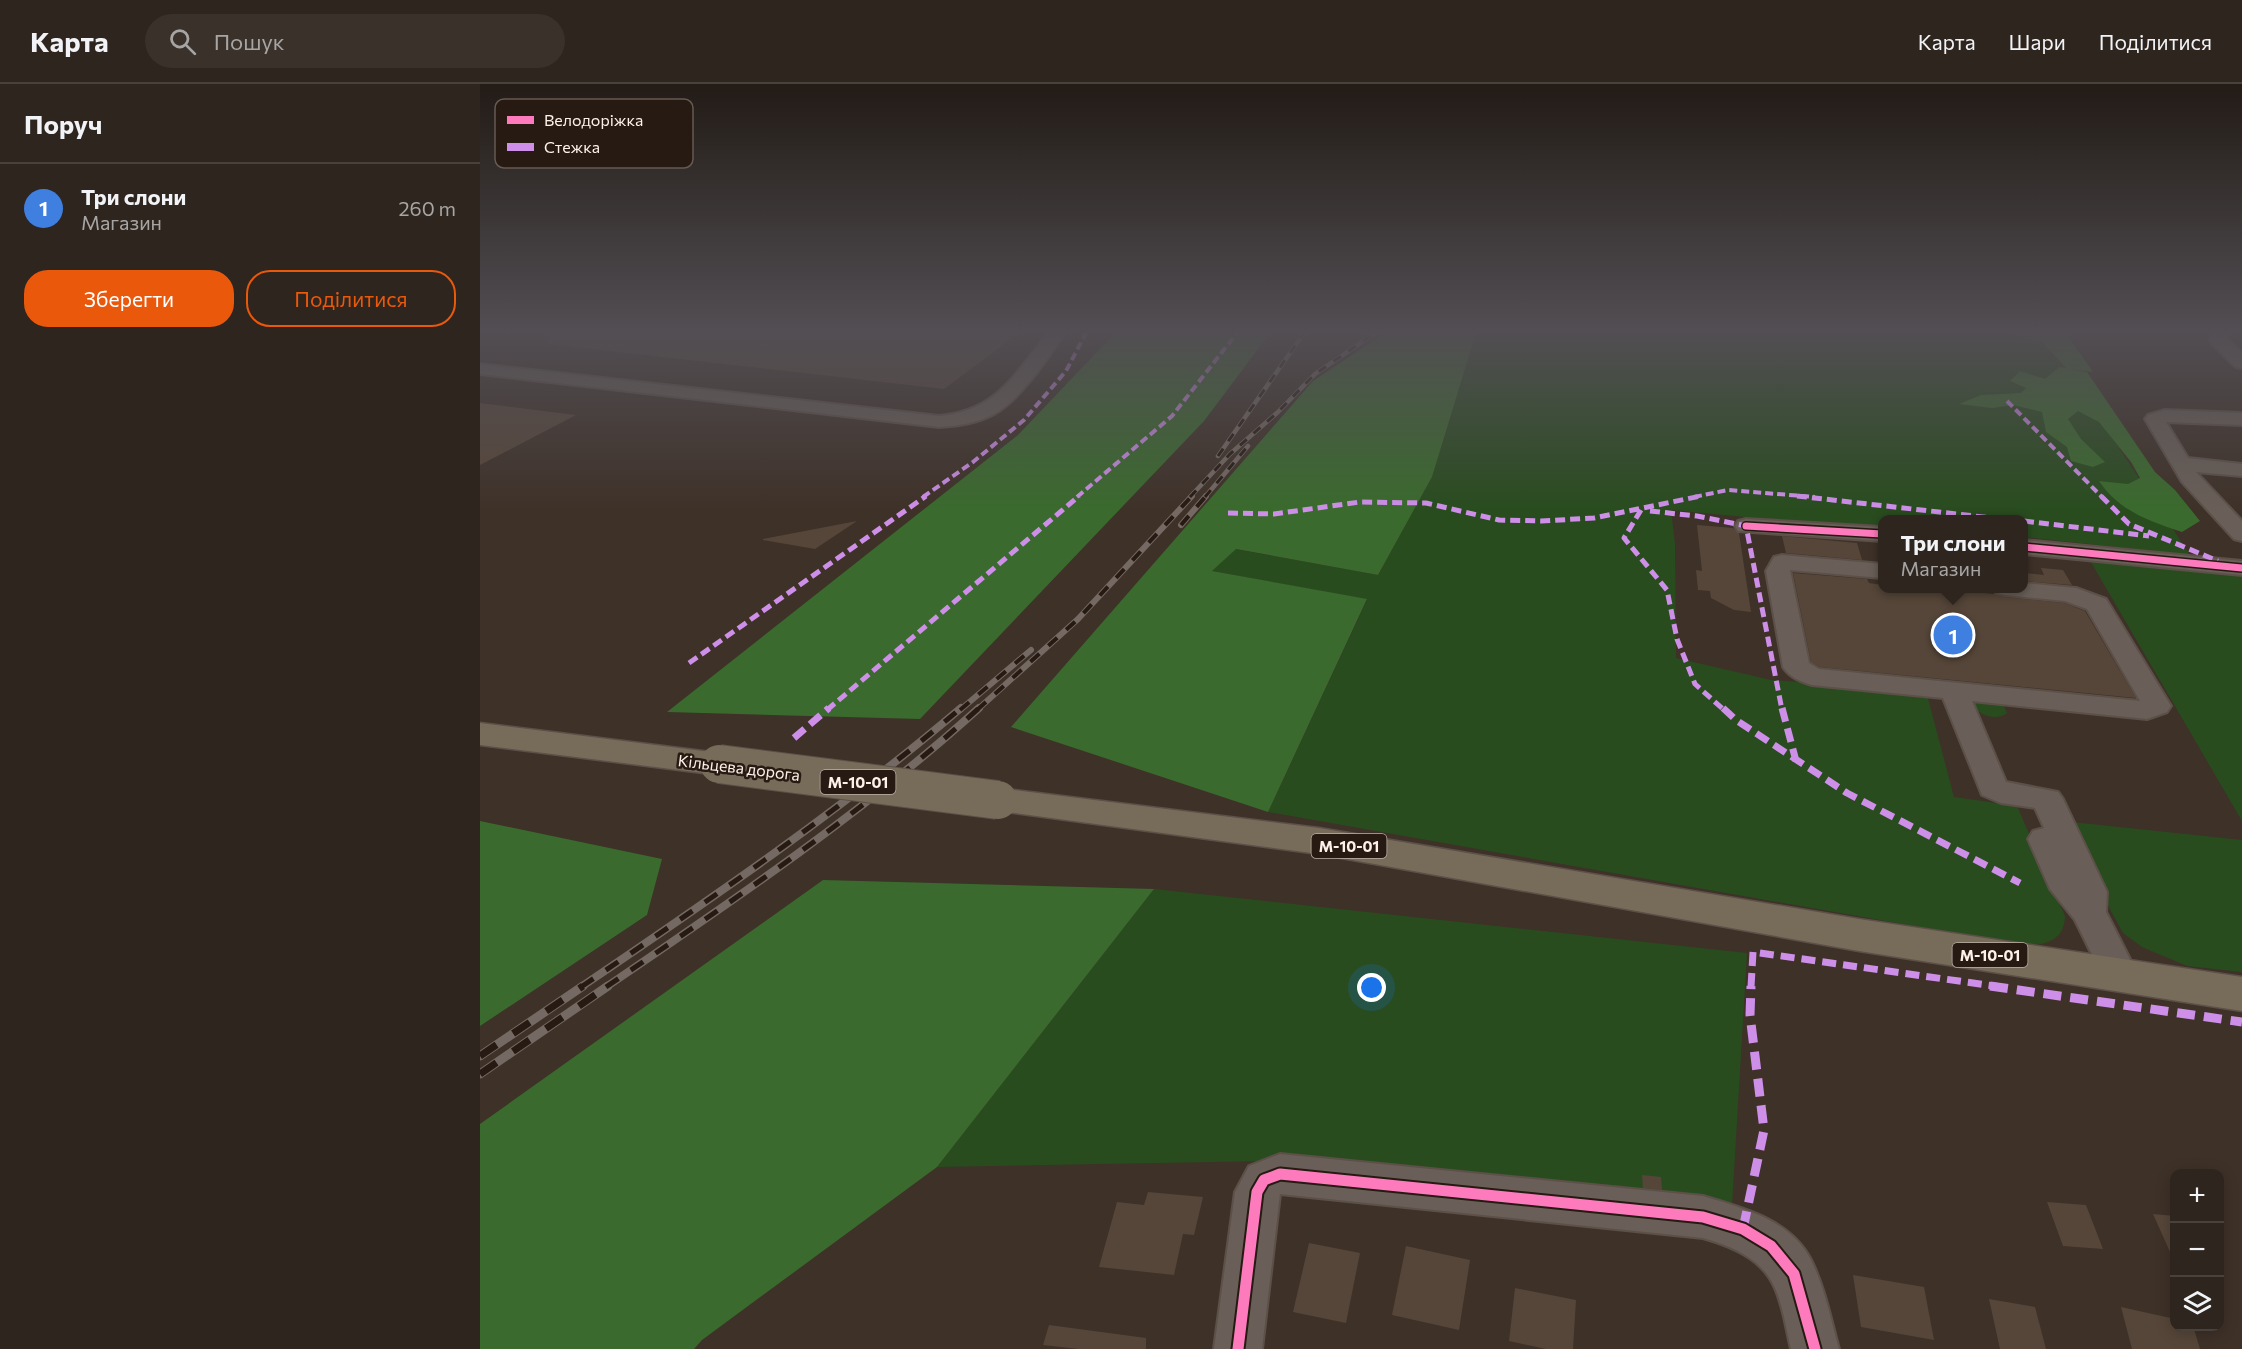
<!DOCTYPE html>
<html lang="uk">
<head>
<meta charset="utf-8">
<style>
	:root { --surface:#2e251e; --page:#3a312b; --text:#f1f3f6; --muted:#a7a5a4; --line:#49423c; --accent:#ea580c }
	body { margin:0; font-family:Commissioner,sans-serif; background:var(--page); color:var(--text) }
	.controls { position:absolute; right:18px; bottom:18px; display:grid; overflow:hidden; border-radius:12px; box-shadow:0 3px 15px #0003 }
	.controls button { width:54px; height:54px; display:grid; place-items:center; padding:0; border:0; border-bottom:2px solid var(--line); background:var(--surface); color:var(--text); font:30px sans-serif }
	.you { position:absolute; left:892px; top:904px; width:21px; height:21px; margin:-15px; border:4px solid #fff; border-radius:50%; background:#1a73e8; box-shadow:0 0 0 9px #1a73e833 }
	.badge { display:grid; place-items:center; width:39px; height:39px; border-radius:50%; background:var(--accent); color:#fff; font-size:20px; font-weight:700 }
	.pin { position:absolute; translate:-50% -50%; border:3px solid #fff; box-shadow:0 2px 6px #0006 }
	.popup { position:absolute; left:1398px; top:431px; width:150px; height:78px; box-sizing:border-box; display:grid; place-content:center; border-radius:12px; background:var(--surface); filter:drop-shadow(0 2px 4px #0005); font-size:20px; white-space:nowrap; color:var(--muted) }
	.popup b { font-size:22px; color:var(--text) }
	.popup::after { content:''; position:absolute; left:50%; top:100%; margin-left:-12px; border:12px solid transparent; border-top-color:var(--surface) }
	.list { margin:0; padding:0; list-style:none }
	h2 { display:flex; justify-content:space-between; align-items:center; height:78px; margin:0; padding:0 24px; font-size:26px }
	h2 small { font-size:20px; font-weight:400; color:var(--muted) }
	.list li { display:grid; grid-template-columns:39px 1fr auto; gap:18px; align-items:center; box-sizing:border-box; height:90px; padding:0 24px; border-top:2px solid var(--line) }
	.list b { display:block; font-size:22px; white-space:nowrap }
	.list p { margin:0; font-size:20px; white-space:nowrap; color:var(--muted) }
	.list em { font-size:20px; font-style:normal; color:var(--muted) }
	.actions { display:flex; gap:12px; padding:18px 24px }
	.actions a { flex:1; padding:14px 0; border:2px solid var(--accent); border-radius:24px; text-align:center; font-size:21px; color:var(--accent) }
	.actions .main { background:var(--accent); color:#fff }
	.icon { flex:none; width:33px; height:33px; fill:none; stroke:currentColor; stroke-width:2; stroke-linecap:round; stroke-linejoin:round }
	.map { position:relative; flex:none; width:1762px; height:1265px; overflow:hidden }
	header { display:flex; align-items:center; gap:36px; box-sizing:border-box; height:84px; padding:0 30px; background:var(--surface); border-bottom:2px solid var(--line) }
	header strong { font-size:28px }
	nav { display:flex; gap:33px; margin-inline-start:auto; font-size:21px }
	.search { width:420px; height:54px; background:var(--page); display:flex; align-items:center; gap:15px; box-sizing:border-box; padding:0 21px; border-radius:33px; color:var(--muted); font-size:22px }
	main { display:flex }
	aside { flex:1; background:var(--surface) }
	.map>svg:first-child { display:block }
	.green { fill:#294c1f }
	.forest { fill:#3a6a2d }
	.building { fill:#564639 }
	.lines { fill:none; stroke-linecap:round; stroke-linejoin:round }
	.minor-casing { stroke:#5c5049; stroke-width:4 }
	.highway-casing { stroke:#5c5049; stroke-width:3 }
	.minor { fill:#695f58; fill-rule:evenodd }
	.highway { fill:#776c59; fill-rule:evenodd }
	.rail-far3-casing { stroke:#746963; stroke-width:4.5 }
	.rail-far2-casing { stroke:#746963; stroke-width:6 }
	.rail-far1-casing { stroke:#746963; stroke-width:8 }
	.rail-casing { stroke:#746963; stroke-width:9 }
	.rail-far3 { stroke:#261a12; stroke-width:3; stroke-dasharray:9; stroke-linecap:butt }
	.rail-far2 { stroke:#261a12; stroke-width:4; stroke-dasharray:12; stroke-linecap:butt }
	.rail-far1 { stroke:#261a12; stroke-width:5; stroke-dasharray:15; stroke-linecap:butt }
	.rail { stroke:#261a12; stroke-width:7; stroke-dasharray:20; stroke-linecap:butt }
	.highway-bridge-casing { stroke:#5c5049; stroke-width:40; stroke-linecap:butt }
	.highway-bridge { stroke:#776c59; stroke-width:38 }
	.quiet-far3 { stroke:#ce8fe9; stroke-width:4; stroke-dasharray:8 4; stroke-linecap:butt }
	.quiet-far2 { stroke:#ce8fe9; stroke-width:5; stroke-dasharray:10 5; stroke-linecap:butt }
	.quiet-far1 { stroke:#ce8fe9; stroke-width:7; stroke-dasharray:14 7; stroke-linecap:butt }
	.quiet { stroke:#ce8fe9; stroke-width:9; stroke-dasharray:18 9; stroke-linecap:butt }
	.cycleway-far1-casing { stroke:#261a12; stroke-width:10 }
	.cycleway-casing { stroke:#261a12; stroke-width:15 }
	.cycleway-far1 { stroke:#fd7abc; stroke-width:7 }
	.cycleway { stroke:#fd7abc; stroke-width:11 }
	.labels { text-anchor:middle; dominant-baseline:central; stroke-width:5; stroke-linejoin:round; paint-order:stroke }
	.shield { fill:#261a12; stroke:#beb0a8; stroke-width:1.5 }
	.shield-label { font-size:15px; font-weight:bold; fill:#fff1e9 }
	.street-label { font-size:16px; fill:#fff1e9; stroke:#261a12 }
	.key { fill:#261a12; stroke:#675a52; stroke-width:1.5 }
	.key-label { font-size:16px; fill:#fff1e9 }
</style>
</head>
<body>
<header>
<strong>Карта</strong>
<div class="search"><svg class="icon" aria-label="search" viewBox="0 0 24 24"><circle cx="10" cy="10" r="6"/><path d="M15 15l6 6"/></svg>Пошук</div>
<nav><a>Карта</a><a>Шари</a><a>Поділитися</a></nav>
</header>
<main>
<aside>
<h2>Поруч<small></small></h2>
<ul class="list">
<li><span class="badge" style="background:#3f7fe0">1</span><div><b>Три слони</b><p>Магазин</p></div><em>260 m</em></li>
</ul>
<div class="actions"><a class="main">Зберегти</a><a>Поділитися</a></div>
</aside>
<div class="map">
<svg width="1762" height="1265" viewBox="0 0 1762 1265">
	<rect width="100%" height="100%" fill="#3e3128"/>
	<!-- green -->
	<path class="green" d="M 996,249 L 1523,249 L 1562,258 L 1586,284 L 1710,471 L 1544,453 L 1544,436 L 1402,436 L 1402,446 L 1191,426 L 1195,460 L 1196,574 L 1291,596 L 1446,607 L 1474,713 L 1537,722 L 1585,832 C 1584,856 1568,860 1547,862 L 788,728 L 887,516 L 732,487 L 755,465 L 898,491 L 952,393 Z
		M 1608,473 L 1762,490 L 1762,737 Z
		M 1495,615 L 1523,620 L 1527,629 C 1517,637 1501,632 1492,622 Z
		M 1582,737 L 1762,756 L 1762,888 L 1707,882 L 1662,863 L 1643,849 Z
		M 674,805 L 1267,869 L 1252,1121 L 789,1077 L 457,1083 Z"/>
	<!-- forest -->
	<path class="forest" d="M 635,249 L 790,249 L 724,337 L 440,635 L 187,628 L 538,351 Z
		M 905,249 L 996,249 L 952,393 L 898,491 L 756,465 L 732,487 L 887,515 L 788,728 L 531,643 L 833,297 Z
		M 1523,249 L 1586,249 L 1613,288 L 1589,285 L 1607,288 L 1675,388 L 1695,406 L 1720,437 L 1702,448 C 1669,437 1639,427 1619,397 L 1648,400 L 1660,394 L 1651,378 L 1619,338 L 1598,327 L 1588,335 L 1601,355 L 1625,378 L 1613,383 L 1591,377 L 1587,363 L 1566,348 L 1562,328 L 1533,321 L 1512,324 L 1479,320 L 1501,311 L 1541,309 L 1546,304 L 1530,297 L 1540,287 L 1565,295 L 1579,283 L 1586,284 L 1562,258 Z
		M 0,737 L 182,775 L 167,831 L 0,942 Z
		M 343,796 L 674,805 L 457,1083 L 222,1256 L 214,1265 L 0,1265 L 0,1040 Z"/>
	<!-- building -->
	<path class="building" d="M 70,249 L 539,249 L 464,305 L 69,260 Z
		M 0,319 L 96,331 L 0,381 Z
		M 377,437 L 335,465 L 283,456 L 283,455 Z
		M 1217,441 L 1253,444 L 1259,449 L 1271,528 L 1254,526 L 1231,514 L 1230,507 L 1218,506 L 1216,486 L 1222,487 Z
		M 1302,452 L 1377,459 L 1382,476 L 1306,469 Z
		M 1561,484 L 1583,486 L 1592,501 L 1544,497 L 1544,489 L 1564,491 Z
		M 1313,489 L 1387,495 L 1389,499 L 1402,501 L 1402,504 L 1450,504 L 1514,510 L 1525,513 L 1584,519 L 1605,527 L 1656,614 L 1340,583 L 1331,578 Z
		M 1162,1091 L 1181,1093 L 1182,1106 L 1163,1104 Z
		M 668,1108 L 723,1113 L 714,1151 L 703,1150 L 694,1191 L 619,1183 L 637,1118 L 664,1121 Z
		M 1567,1118 L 1606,1121 L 1623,1165 L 1583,1162 Z
		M 1673,1130 L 1695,1132 L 1695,1179 Z
		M 829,1159 L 880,1169 L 866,1239 L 813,1228 Z
		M 926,1162 L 990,1176 L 979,1246 L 912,1231 Z
		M 1373,1191 L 1444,1203 L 1454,1256 L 1381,1243 Z
		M 1035,1204 L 1096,1216 L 1093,1265 L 1066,1265 L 1029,1257 Z
		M 1509,1215 L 1555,1223 L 1566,1265 L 1520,1265 Z
		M 1641,1223 L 1695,1235 L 1695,1242 L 1713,1242 L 1720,1265 L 1652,1265 Z
		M 569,1241 L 666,1254 L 666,1265 L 599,1265 L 563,1261 Z"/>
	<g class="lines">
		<defs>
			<path id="minor" d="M 568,249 L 585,249 C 568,274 540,316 514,330 C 498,339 478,342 459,343 L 0,290 L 0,280 L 459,332 C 518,327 534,290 568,249 Z
				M 1732,249 L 1748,249 L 1747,255 L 1762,269 L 1762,284 L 1756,283 L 1732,260 L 1730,256 Z
				M 1685,326 L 1762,329 L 1762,341 L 1686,338 L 1708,374 L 1762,380 L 1762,392 L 1716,388 L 1762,437 L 1762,457 L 1754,455 L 1702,398 L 1665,335 L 1668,331 Z
				M 1266,435 L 1402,443 L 1402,457 L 1258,447 L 1255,442 L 1258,437 Z
				M 1544,456 L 1762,477 L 1762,491 L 1544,470 Z
				M 1302,471 L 1402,480 L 1402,494 L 1310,486 L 1329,579 L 1339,585 L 1660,617 L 1607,525 L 1585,517 L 1525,511 L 1516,509 L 1513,504 L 1544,504 L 1544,499 L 1596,504 L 1626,515 L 1691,622 L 1687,628 L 1667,635 L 1492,617 L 1526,698 L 1578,708 L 1583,715 L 1627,808 L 1626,828 L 1658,891 L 1653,901 L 1640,905 L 1627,901 L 1595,836 L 1570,805 L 1548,755 L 1553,747 L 1564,744 L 1555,724 L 1521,719 L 1502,711 L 1463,614 L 1332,601 C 1321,598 1309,593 1303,583 L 1286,487 L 1294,473 Z
				M 800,1070 L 1223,1112 C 1263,1124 1311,1136 1331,1176 C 1345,1204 1351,1236 1359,1265 L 1311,1265 C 1306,1245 1303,1220 1294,1202 C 1281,1174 1251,1162 1223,1154 L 800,1110 L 782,1265 L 734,1265 L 755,1108 L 769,1082 Z"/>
			<path id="highway" d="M 0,639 L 239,669 L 251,672 L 256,680 L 251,688 L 239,691 L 0,661 Z
				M 518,704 L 839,744 L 1379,835 L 1762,893 L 1762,927 L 1379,867 L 839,770 L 505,725 L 500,716 L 505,707 Z"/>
		</defs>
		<!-- minor casing -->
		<use href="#minor" class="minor-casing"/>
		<!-- highway casing -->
		<use href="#highway" class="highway-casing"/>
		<!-- minor -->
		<use href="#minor" class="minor"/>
		<!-- highway -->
		<use href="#highway" class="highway"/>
		<defs>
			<path id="rail-far3" d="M 738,372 L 824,249
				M 710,413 L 750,370 L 798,328 L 835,290 L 895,249
				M 725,413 L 768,362"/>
			<path id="rail-far2" d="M 701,441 L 726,412
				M 480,626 L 551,566
				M 497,626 L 598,535 L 712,412"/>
			<path id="rail-far1" d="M 101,903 C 231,815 361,726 481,624
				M 126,903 C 254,816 384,728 499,624"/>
			<path id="rail" d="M 0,972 L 103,902
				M 0,990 L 128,902"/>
		</defs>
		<!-- rail-far3 casing -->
		<use href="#rail-far3" class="rail-far3-casing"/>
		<!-- rail-far2 casing -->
		<use href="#rail-far2" class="rail-far2-casing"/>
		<!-- rail-far1 casing -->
		<use href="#rail-far1" class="rail-far1-casing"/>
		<!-- rail casing -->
		<use href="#rail" class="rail-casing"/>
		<!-- rail-far3 -->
		<use href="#rail-far3" class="rail-far3"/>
		<!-- rail-far2 -->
		<use href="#rail-far2" class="rail-far2"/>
		<!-- rail-far1 -->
		<use href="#rail-far1" class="rail-far1"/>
		<!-- rail -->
		<use href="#rail" class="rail"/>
		<defs>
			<path id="highway-bridge" d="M 239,680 L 518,716"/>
		</defs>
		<!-- highway-bridge casing -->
		<use href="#highway-bridge" class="highway-bridge-casing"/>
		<!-- highway-bridge -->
		<use href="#highway-bridge" class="highway-bridge"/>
		<!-- quiet-far3 -->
		<path class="quiet-far3" d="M 1527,317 L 1622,413
			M 443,413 L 493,378 L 544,336 L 586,287 L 606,249
			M 597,413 L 692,332 L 757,249
			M 1214,413 L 1248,406 L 1335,413"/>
		<!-- quiet-far2 -->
		<path class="quiet-far2" d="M 1317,412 L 1530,436
			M 1621,412 L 1649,440 L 1738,477
			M 1161,426 L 1144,454 L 1187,506 L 1197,555 L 1215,600 L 1244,626
			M 1170,427 L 1217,432 L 1266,442 L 1302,626
			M 748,429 L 794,430 L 880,418 L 946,419 L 1019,436 L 1061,437 L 1114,434 L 1221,412
			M 1544,437 L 1669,452
			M 209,579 L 446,412
			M 347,626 L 599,412"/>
		<!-- quiet-far1 -->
		<path class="quiet-far1" d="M 1243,624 L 1256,636 L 1367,709 L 1540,799
			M 1302,624 L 1316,677
			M 314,654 L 349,624
			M 1271,903 L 1273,868 L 1521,903"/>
		<!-- quiet -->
		<path class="quiet" d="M 1510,902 L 1762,938
			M 1263,1145 L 1284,1046 L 1270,931 L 1271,902"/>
		<defs>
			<path id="cycleway-far1" d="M 1266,442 L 1402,450
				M 1544,463 L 1762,484"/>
			<path id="cycleway" d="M 758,1265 L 777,1108 L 784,1096 L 800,1090 L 1223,1133 L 1263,1145 L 1291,1162 L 1314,1190 L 1335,1265"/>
		</defs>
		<!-- cycleway-far1 casing -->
		<use href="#cycleway-far1" class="cycleway-far1-casing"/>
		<!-- cycleway casing -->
		<use href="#cycleway" class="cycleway-casing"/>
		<!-- cycleway-far1 -->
		<use href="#cycleway-far1" class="cycleway-far1"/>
		<!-- cycleway -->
		<use href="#cycleway" class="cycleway"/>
	</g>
	<!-- sky -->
	<linearGradient id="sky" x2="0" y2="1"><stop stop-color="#221b16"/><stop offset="0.58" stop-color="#524e53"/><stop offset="1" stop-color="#524e53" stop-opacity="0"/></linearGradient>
	<rect width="1762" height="426" fill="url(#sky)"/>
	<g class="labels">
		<!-- shield labels -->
		<g class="shield">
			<rect x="340.5" y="686" width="75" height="24" rx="4.5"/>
			<rect x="831.5" y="750" width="75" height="24" rx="4.5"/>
			<rect x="1472.5" y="859" width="75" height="24" rx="4.5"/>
		</g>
		<g class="shield-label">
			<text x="378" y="698">М-10-01</text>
			<text x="869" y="762">М-10-01</text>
			<text x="1510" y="871">М-10-01</text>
		</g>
		<!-- street labels -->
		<g class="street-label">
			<text transform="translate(259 683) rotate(7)">Кільцева дорога</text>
		</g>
	</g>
	<!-- legend -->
	<rect x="15" y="15" width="198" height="69" rx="9" class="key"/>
	<rect x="27" y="32" width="27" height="8" fill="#fd7abc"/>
	<rect x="27" y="59" width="27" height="8" fill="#ce8fe9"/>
	<g class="key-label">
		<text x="64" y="42">Велодоріжка</text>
		<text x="64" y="69">Стежка</text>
	</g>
</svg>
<div class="controls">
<button>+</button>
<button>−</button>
<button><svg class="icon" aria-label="layers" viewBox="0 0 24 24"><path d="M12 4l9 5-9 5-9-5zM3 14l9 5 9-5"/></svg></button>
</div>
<div class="you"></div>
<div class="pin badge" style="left:1473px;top:551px;background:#3f7fe0">1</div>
<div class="popup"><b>Три слони</b>Магазин</div>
</div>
</main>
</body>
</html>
